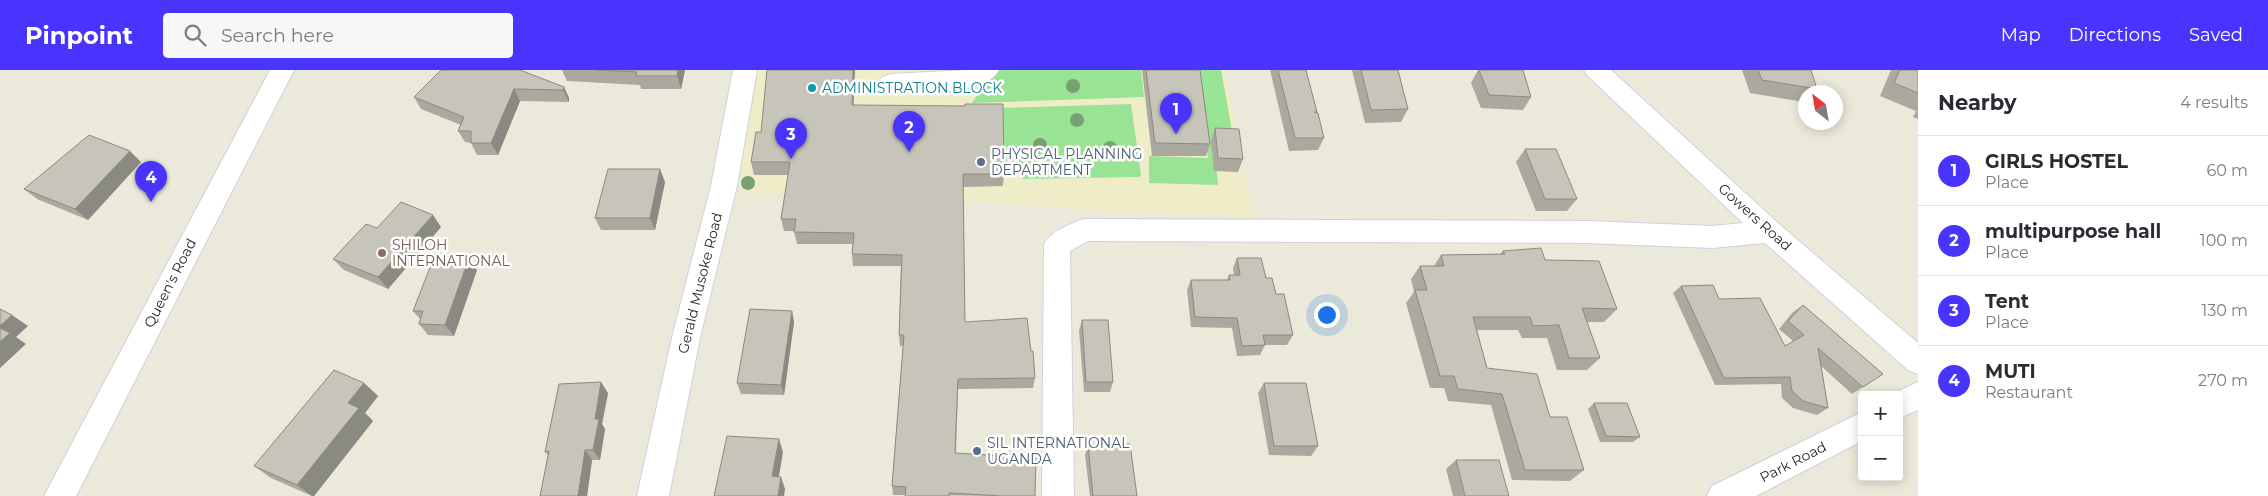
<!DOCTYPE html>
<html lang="en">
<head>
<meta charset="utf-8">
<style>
	:root { --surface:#fff; --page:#f7f7f7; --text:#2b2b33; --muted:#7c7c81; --line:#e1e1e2; --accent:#4934fe }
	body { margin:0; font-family:Montserrat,sans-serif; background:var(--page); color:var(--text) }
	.controls { position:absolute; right:15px; bottom:15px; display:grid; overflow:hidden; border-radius:5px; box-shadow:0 2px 12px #0003 }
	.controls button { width:45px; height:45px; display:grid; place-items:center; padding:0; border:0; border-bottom:1px solid var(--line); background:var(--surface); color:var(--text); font:25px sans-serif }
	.compass { position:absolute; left:1798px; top:15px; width:45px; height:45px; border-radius:50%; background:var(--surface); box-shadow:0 2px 12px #0003; rotate:329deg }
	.you { position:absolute; left:1326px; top:244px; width:18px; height:18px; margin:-12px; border:4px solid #fff; border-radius:50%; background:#1a73e8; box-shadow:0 0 0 8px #1a73e833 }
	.badge { display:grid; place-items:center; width:32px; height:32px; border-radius:50%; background:var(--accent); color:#fff; font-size:16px; font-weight:700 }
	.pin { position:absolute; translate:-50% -41px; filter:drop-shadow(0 1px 2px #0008) }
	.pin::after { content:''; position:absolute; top:26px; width:18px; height:15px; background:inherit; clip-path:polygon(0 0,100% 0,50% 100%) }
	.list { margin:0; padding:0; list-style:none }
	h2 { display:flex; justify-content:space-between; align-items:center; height:65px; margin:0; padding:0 20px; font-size:21px }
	h2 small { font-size:16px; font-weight:400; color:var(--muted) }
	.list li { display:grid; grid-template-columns:32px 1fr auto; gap:15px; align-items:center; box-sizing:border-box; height:70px; padding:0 20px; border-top:1px solid var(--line) }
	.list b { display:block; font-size:19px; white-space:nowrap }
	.list p { margin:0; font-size:16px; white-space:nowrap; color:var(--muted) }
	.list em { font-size:16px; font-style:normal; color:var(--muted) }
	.icon { flex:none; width:28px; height:28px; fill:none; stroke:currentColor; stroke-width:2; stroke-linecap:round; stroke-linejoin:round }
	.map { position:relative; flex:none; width:1918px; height:426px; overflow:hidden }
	header { display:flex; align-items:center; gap:30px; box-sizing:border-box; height:70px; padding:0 25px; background:var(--accent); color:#fff }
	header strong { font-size:24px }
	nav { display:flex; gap:28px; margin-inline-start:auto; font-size:18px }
	.search { width:350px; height:45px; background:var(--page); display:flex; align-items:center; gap:12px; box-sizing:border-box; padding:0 18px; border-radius:5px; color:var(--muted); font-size:19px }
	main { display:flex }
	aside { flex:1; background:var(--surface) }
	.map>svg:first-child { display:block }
	.education { fill:#eeedc8 }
	.green { fill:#98e494 }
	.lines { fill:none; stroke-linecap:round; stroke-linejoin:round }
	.minor-casing { stroke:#d1cfe2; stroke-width:2 }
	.minor { fill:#fff; fill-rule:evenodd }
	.tree { fill:#77a172 }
	.wall { fill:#aba99f }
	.shaded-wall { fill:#8b8a82 }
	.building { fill:#c7c5b9; stroke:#8b8a82 }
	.culture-dot { fill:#0f9aa8; stroke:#fff; stroke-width:2 }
	.service-dot { fill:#5c6f8a; stroke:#fff; stroke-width:2 }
	.education-dot { fill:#8d6e63; stroke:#fff; stroke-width:2 }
	.labels { text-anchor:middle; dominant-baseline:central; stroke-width:5; stroke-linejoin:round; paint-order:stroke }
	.culture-label { font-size:14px; fill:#0d838f; stroke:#fff; text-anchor:start }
	.service-label { font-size:14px; fill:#4e5e75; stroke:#fff; text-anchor:start }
	.street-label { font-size:14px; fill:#282828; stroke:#fff }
	.education-label { font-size:14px; fill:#785e54; stroke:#fff; text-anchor:start }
</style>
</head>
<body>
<header>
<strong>Pinpoint</strong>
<div class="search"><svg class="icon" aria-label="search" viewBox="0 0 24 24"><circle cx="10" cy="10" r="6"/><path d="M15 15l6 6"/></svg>Search here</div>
<nav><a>Map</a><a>Directions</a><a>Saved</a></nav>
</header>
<main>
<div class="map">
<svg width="1918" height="426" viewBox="0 0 1918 426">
	<rect width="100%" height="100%" fill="#ebe9d9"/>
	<!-- education -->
	<path class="education" d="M 752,0 L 1225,0 L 1253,147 L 1089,140 L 933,128 L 741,123 L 734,116 Z"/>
	<!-- green -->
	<path class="green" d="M 994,0 L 1141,0 L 1144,27 L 972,33 Z
		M 1197,0 L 1221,0 L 1233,66 L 1214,67 L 1218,115 L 1149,113 L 1149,86 L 1208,88 Z
		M 1131,34 L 1141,105 L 1139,107 L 1022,109 L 1022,98 L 1004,98 L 1001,38 Z"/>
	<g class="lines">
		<defs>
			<path id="minor" d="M 270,0 L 294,0 L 76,426 L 44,426 Z
				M 733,0 L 757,0 L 737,116 L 701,263 L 669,426 L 637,426 L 673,263 L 711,116 Z
				M 967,0 L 999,0 C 984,27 919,21 891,22 L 882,19 L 879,13 L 882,7 L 891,4 Z
				M 1584,0 L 1611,0 L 1779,154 L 1918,273 L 1918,304 L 1908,300 L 1765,173 L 1712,178 L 1589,173 L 1088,171 L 1070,181 L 1074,426 L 1042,426 L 1044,175 C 1050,161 1070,154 1084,149 L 1589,151 L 1712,156 L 1743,153 L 1588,6 Z
				M 1918,312 L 1918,340 L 1899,348 L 1899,325 L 1890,325 Z
				M 1862,342 L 1862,371 L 1756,426 L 1707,426 L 1712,416 Z"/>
		</defs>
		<!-- minor casing -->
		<use href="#minor" class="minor-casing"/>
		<!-- minor -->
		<use href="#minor" class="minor"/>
	</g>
	<!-- trees -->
	<g class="tree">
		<circle cx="1073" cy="16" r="7"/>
		<circle cx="1077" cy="50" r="7"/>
		<circle cx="1040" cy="75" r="7"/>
		<circle cx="1110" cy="78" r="7"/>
		<circle cx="748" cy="113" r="7"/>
	</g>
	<!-- wall -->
	<path class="wall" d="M 441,0 L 564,17 L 569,28 L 569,32 L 520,31 L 498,85 L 477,85 L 471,73 L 465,72 L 458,61 L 461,55 L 421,39 L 414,27 Z
		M 562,0 L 685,0 L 681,19 L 641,19 L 640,15 L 567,11 Z
		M 1142,0 L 1200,0 L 1210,74 L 1206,86 L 1152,86 Z
		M 1270,0 L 1306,0 L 1317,42 L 1317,43 L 1324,68 L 1318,80 L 1289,81 Z
		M 1352,0 L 1398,0 L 1408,39 L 1401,52 L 1365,53 Z
		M 1478,0 L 1523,0 L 1531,27 L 1523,40 L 1481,38 L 1471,13 Z
		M 1742,0 L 1811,0 L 1817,19 L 1814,22 L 1806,22 L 1806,31 L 1804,32 L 1750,23 Z
		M 1891,0 L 1918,0 L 1918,49 L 1913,47 L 1916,41 L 1880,26 Z
		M 854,35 L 1004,104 L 1003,116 L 963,117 L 965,252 L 1035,308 L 1033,318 L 958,319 L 956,383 L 1035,426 L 893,425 L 892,416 L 903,276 L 900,276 L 899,265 L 901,196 L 853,196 L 852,184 L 853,174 L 797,174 L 794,161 L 784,161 L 781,149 L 788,105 L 754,105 L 751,92 L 761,62 Z
		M 1215,58 L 1243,89 L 1238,102 L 1214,101 L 1211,71 Z
		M 1525,79 L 1577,129 L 1567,141 L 1536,141 L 1516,92 Z
		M 141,92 L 88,150 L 37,129 L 24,119 Z
		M 665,112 L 655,160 L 601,160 L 595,148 Z
		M 441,157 L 388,219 L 344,200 L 333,189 L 377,158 Z
		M 1503,181 L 1545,190 L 1617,239 L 1604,252 L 1586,252 L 1600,288 L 1587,300 L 1557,300 L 1547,268 L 1522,268 L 1518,260 L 1477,260 L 1487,298 L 1550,347 L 1584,400 L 1570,411 L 1512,410 L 1491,335 L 1448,331 L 1444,318 L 1430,318 L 1406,233 L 1414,222 L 1411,209 L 1420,196 L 1434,196 L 1441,185 L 1500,184 Z
		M 1237,188 L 1266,208 L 1276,224 L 1293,265 L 1287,275 L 1265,275 L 1260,285 L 1237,286 L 1232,258 L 1191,257 L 1187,220 L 1191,210 L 1227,210 L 1229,205 L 1234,205 L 1233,198 Z
		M 477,200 L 454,266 L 428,265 L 419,254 L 420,249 L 413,241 Z
		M 1681,216 L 1719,229 L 1785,276 L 1793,271 L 1779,259 L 1793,242 L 1803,235 L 1883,304 L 1852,324 L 1821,296 L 1828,338 L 1817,345 L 1793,338 L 1782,328 L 1781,314 L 1715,315 L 1673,223 Z
		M 792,241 L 794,252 L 784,325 L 741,324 L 737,313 Z
		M 1082,250 L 1113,312 L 1110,322 L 1084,322 L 1079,261 Z
		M 364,313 L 378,326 L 365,343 L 373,351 L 314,426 L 312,426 L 271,408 L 254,396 Z
		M 1264,313 L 1318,376 L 1311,386 L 1269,385 L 1258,323 Z
		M 608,323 L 602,354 L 605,359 L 600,390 L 592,390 L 587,426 L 540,426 L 548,385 L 545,382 Z
		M 1594,333 L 1640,367 L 1633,372 L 1600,372 L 1588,339 Z
		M 1088,375 L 1137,426 L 1090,426 L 1085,385 Z
		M 1456,390 L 1509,426 L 1453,426 L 1446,399 Z"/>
	<!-- shaded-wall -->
	<path class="shaded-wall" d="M 678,0 L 685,0 L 681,19 L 677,6 Z
		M 853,0 L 855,0 L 853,48 L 852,35 Z
		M 564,17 L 569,28 L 569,32 L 563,20 Z
		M 514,19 L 520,31 L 498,85 L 491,73 Z
		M 130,81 L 141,92 L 88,150 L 75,139 Z
		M 660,99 L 665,112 L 655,160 L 650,148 Z
		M 433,145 L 441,157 L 388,219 L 378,207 Z
		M 469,188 L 477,200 L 454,266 L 445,255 Z
		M 792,241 L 794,252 L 784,325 L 781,315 Z
		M 12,245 L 28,256 L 16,267 L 26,274 L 0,298 L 0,256 Z
		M 601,312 L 608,323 L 602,354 L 605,359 L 600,390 L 593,380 L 595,349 Z
		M 364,313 L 378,326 L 365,343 L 373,351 L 314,426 L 312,426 L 297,415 L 348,333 Z
		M 779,369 L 783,382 L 777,418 L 772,406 Z
		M 585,380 L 592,390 L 587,426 L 578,426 Z
		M 781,407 L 785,419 L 784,426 L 778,426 Z"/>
	<!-- building -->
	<path class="building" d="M 441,0 L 520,0 L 564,17 L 563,20 L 514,19 L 491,73 L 471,73 L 471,61 L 458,61 L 464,47 L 414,27 Z
		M 597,0 L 678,0 L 677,6 L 636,6 L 637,2 Z
		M 767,0 L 853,0 L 852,35 L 965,36 L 965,34 L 1003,34 L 1004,104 L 963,104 L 965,252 L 1027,248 L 1031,281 L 1033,281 L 1035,308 L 958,309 L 955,383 L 1036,388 L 1035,426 L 1002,426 L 949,423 L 949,426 L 905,426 L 906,417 L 892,416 L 904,265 L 899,265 L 902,185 L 852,184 L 854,163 L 794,162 L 796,149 L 781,149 L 790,92 L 751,92 L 756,62 L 761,62 Z
		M 1146,0 L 1200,0 L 1210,74 L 1155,73 Z
		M 1278,0 L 1306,0 L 1317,42 L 1314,42 L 1318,43 L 1324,68 L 1295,68 Z
		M 1361,0 L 1398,0 L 1408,39 L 1371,40 Z
		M 1479,0 L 1523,0 L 1531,27 L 1489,25 Z
		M 1758,0 L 1811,0 L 1817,19 L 1762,10 Z
		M 1900,0 L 1918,0 L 1918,23 L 1894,13 Z
		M 1215,58 L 1239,59 L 1243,89 L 1218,88 Z
		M 89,65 L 130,81 L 75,139 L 24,119 Z
		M 1525,79 L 1556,79 L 1577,129 L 1545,129 Z
		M 608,99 L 660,99 L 650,148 L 595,148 Z
		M 401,132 L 433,145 L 378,207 L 333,189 L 366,154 L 377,158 Z
		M 1541,178 L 1545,190 L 1599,191 L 1617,239 L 1582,238 L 1600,288 L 1569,288 L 1559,255 L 1533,256 L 1530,247 L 1473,247 L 1487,298 L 1537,304 L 1550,347 L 1567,347 L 1584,400 L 1525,400 L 1502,324 L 1458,319 L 1454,306 L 1440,306 L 1415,220 L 1427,220 L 1420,196 L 1444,196 L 1441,185 L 1505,184 L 1503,181 Z
		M 434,187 L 469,188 L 445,255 L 419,254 L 423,241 L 413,241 Z
		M 1237,188 L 1261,188 L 1266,208 L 1272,208 L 1276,224 L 1284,224 L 1293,265 L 1263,265 L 1265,275 L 1242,276 L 1237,248 L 1195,247 L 1191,210 L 1230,210 L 1229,205 L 1240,205 Z
		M 1713,215 L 1719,229 L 1760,228 L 1785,276 L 1804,265 L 1788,251 L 1803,235 L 1883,304 L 1863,317 L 1818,278 L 1828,338 L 1803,331 L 1792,321 L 1790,307 L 1724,308 L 1681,216 Z
		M 0,239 L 12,245 L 0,256 Z
		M 750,239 L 792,241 L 781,315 L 737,313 Z
		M 1082,250 L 1108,250 L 1113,312 L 1086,312 Z
		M 0,258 L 10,263 L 0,272 Z
		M 334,300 L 364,313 L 348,333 L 359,338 L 297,415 L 254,396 Z
		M 601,312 L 595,349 L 599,349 L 593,380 L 585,380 L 578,426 L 540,426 L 549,381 L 545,382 L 559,314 Z
		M 1264,313 L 1306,313 L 1318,376 L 1274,376 Z
		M 1594,333 L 1627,333 L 1640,367 L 1606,366 Z
		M 727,366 L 779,369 L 772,406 L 781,407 L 778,426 L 714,426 Z
		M 1130,374 L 1137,426 L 1093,426 L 1088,375 Z
		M 1456,390 L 1499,390 L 1509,426 L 1465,426 Z"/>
	<!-- markers -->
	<circle class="culture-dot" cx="812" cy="18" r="5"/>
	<g class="service-dot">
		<circle cx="981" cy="92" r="5"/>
		<circle cx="977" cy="381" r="5"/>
	</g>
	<circle class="education-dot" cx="382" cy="183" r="5"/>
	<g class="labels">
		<!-- culture labels -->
		<g class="culture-label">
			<text x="822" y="18">ADMINISTRATION BLOCK</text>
		</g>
		<!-- service labels -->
		<g class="service-label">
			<text x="991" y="84">PHYSICAL PLANNING<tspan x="991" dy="16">DEPARTMENT</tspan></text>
			<text x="987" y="373">SIL INTERNATIONAL<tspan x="987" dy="16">UGANDA</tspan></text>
		</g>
		<!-- street labels -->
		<g class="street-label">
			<text transform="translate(1755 147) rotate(42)">Gowers Road</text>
			<text transform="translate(170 213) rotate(-63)">Queen's Road</text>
			<text transform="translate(700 213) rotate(-76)">Gerald Musoke Road</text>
			<text transform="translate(1793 392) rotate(-27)">Park Road</text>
		</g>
		<!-- education labels -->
		<g class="education-label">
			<text x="392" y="175">SHILOH<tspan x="392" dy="16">INTERNATIONAL</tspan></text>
		</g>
	</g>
</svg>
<div class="controls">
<button>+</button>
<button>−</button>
</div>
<svg class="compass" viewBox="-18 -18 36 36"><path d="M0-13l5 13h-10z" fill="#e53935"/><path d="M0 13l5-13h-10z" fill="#7c7c81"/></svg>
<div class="you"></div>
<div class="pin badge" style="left:1176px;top:64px">1</div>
<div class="pin badge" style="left:909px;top:82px">2</div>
<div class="pin badge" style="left:791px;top:89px">3</div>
<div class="pin badge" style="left:151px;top:132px">4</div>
</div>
<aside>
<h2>Nearby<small>4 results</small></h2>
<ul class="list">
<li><span class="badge">1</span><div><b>GIRLS HOSTEL</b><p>Place</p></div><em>60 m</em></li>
<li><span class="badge">2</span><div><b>multipurpose hall</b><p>Place</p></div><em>100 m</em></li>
<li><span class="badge">3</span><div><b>Tent</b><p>Place</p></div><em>130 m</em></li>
<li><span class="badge">4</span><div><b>MUTI</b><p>Restaurant</p></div><em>270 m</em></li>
</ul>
</aside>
</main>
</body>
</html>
